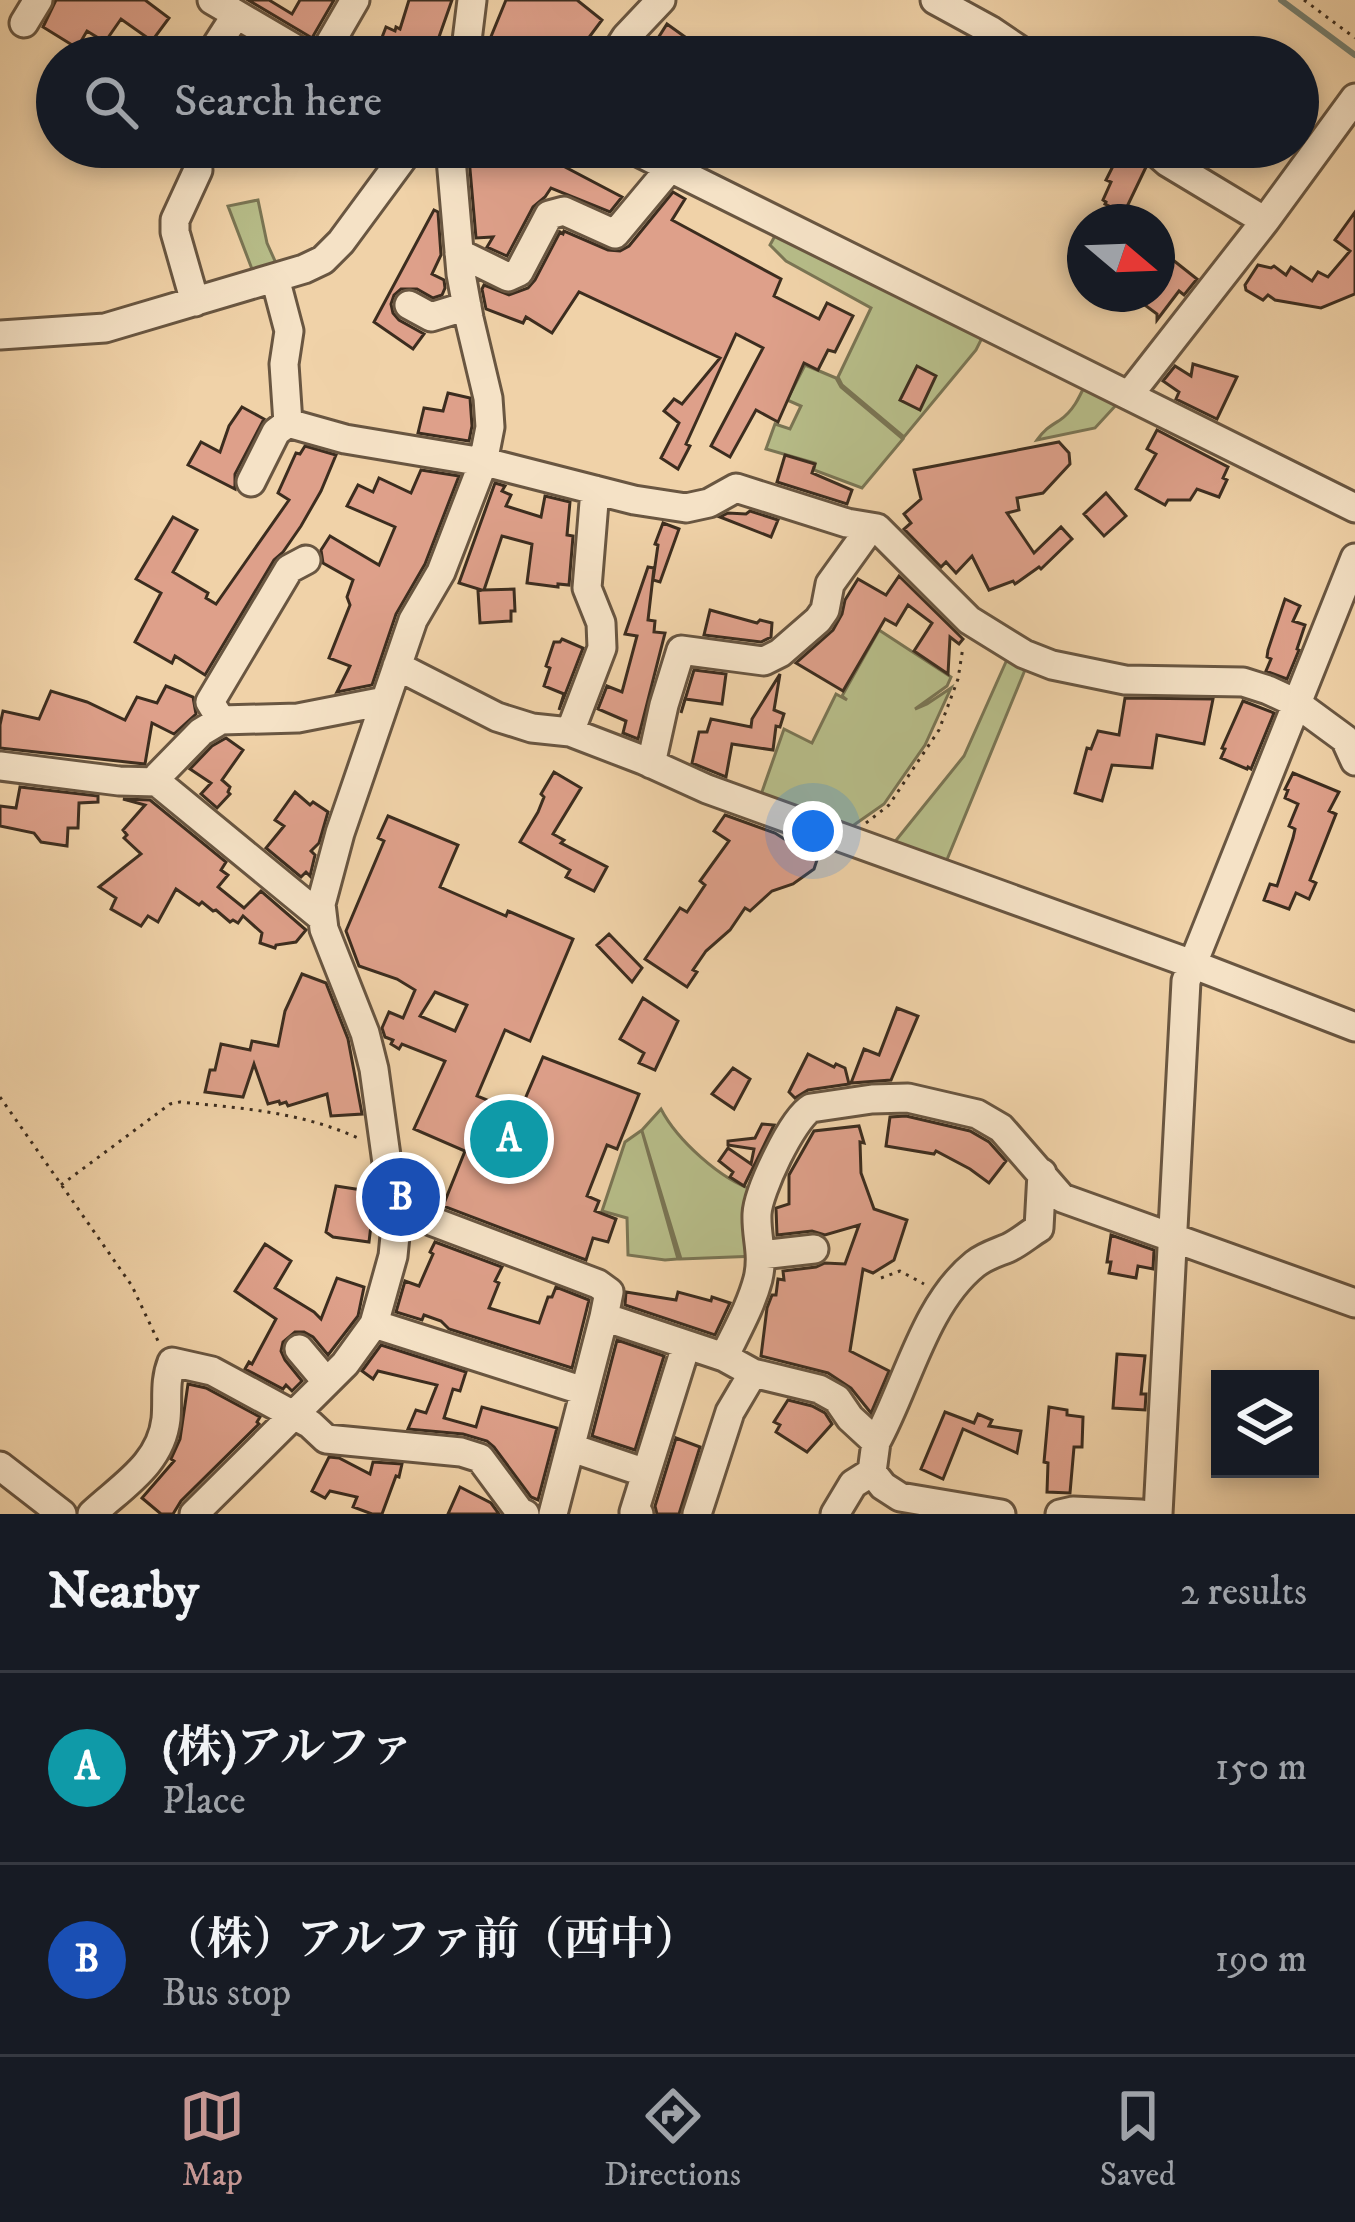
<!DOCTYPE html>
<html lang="en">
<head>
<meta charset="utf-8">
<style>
	:root { --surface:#171b24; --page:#242831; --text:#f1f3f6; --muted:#9ea1a6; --line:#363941; --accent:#c59692 }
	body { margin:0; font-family:"IM FELL DW Pica","Noto Serif JP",serif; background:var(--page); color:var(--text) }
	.controls { position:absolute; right:36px; bottom:36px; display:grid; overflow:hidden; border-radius:0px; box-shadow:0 6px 18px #0003 }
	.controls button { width:108px; height:108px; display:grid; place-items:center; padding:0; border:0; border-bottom:3px solid var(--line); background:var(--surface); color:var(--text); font:60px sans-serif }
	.compass { position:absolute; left:1067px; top:204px; width:108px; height:108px; border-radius:50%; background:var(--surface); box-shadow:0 6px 18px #0003; rotate:109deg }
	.you { position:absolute; left:813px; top:831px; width:42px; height:42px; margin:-30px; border:9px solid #fff; border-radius:50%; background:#1a73e8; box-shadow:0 0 0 18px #1a73e833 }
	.badge { display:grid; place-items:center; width:78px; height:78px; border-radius:50%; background:var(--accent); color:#fff; font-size:39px; font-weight:700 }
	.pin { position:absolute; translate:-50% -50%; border:6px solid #fff; box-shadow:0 3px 12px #0006 }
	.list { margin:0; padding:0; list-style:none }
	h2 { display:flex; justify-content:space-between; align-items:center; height:156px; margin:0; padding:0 48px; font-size:51px }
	h2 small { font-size:39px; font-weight:400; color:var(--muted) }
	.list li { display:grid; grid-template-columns:78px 1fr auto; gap:36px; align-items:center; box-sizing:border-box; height:192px; padding:0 48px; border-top:3px solid var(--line) }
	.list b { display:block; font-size:45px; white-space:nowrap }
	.list p { margin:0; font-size:39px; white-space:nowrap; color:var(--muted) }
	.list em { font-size:39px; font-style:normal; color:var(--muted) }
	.icon { flex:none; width:66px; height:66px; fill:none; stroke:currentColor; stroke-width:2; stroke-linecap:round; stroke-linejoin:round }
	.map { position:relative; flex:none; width:1355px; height:1514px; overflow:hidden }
	.search { position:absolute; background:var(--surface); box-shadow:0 6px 18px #0003; left:36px; right:36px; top:36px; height:132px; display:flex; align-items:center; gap:30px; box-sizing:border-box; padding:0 42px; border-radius:66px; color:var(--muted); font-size:45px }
	.sheet { height:540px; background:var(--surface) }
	nav { display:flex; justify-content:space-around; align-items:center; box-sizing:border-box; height:168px; border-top:3px solid var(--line); background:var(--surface); font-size:33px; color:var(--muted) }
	nav a { display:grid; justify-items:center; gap:6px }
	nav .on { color:var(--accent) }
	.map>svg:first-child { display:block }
	.green { fill:#b7bd89; stroke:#7a7554; stroke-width:3 }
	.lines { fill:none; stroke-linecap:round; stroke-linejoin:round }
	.stream { stroke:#748072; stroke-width:6 }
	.building { fill:#dea08a; stroke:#3c2d1f; stroke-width:3; fill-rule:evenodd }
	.minor-casing { stroke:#695641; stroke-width:33 }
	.path { stroke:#3c2d1f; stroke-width:3; stroke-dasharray:3 6; stroke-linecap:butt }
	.minor { stroke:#f5e2c6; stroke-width:27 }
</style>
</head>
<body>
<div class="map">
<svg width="1355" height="1514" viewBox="0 0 1355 1514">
	<rect width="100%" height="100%" fill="#f0d2a8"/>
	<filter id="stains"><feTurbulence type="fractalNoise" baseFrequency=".00167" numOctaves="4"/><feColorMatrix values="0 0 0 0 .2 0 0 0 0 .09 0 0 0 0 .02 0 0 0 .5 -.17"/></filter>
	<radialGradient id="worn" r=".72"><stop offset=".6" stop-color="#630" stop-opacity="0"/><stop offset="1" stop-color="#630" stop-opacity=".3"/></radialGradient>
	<!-- green -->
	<path class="green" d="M 258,200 L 267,243 L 279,270 L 255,277 L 228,206 Z
		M 776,234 L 982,338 L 976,350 L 904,437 L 842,385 L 838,377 L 871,308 L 786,261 L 770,245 Z
		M 805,365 L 836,378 L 841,387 L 903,439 L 862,488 L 814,470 L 815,463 L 766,449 L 775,424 L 790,429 L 801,406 L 787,400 Z
		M 1085,385 L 1118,403 L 1095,428 L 1037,440 C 1045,429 1049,427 1060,420 C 1073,411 1079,398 1085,385 Z
		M 879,630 L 951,677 L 947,686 L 915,709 L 927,704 L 951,688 L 925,745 L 884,804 L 841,834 L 758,803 L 784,729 L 812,743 L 836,694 L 847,700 L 842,696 Z
		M 1009,655 L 1027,665 L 946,862 L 893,844 L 964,756 Z
		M 661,1109 C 677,1140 721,1180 754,1190 L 757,1256 L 681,1259 L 642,1131 L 678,1259 L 665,1260 L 628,1255 L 627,1218 L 602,1211 L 625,1142 L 642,1130 Z"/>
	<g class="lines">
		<!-- stream -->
		<path class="stream" d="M 1281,0 L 1355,55"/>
	</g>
	<!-- building -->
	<path class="building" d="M 56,0 L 145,0 L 169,18 L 152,41 L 121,19 L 105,42 L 87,31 L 77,48 L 43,27 Z
		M 248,0 L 269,0 L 292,14 L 300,0 L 334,0 L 312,38 Z
		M 409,0 L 452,0 L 433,54 L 418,49 L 415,57 L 343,57 L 354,38 L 376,53 L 386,27 L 395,31 L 396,27 L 400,29 Z
		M 506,0 L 577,0 L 602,20 L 590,36 L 601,42 L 595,57 L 489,57 L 492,50 L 489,48 L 492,40 L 490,39 Z
		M 667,24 L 713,57 L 646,57 Z
		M 481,147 L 527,147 L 622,197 L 610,212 L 551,188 L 545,197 L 533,207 L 507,256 L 487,247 L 493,237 L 476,238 L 469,158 L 477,159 Z
		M 1121,150 L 1135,157 L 1146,167 L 1124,213 L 1105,204 L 1106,202 L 1103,200 L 1111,182 L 1106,180 Z
		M 673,192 L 685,199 L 672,220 L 781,279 L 774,296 L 819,319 L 827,303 L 853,316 L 835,352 L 828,350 L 818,370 L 804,363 L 778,422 L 756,410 L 730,457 L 711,446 L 763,348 L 736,334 L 686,444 L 690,446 L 678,469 L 661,458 L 679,423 L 664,411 L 674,399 L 682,404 L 720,358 L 579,292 L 552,333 L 526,317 L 523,323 L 486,309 L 482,289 L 484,285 L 509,295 L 528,288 L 535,280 L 560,232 L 563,234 L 564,231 L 608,250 L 620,251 L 629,246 Z
		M 434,210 L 438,212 L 441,255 L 432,274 L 444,280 L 445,288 L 442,295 L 433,298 L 417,289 L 401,289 L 394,295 L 391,304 L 393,313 L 399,320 L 424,334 L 413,349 L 374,322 Z
		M 1355,212 L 1355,294 L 1321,308 L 1275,300 L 1268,295 L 1263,300 L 1246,290 L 1245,285 L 1258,265 L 1271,268 L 1274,266 L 1286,275 L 1291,267 L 1312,281 L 1318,272 L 1328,277 L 1350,251 L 1335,240 Z
		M 1173,260 L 1197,279 L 1184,295 L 1179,291 L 1157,320 L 1157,314 L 1130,294 L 1157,294 L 1157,281 Z
		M 1193,364 L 1237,377 L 1217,419 L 1176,399 L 1179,392 L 1163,381 L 1175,366 L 1191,376 Z
		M 917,366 L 936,376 L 920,410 L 900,400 Z
		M 448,393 L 470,398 L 472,426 L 469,441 L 418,433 L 424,408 L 443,411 Z
		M 242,407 L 264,419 L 235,474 L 235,489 L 188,465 L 201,442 L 220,452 L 229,426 Z
		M 1157,430 L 1228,467 L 1223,478 L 1227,480 L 1219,497 L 1197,489 L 1190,500 L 1168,500 L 1165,505 L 1136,489 L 1156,454 L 1147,449 Z
		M 1059,442 L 1069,453 L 1070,464 L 1043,493 L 1017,498 L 1019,510 L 1007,513 L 1034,553 L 1061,527 L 1072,539 L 1041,569 L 1039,567 L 1015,584 L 1013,581 L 989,590 L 972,556 L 956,573 L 946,562 L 941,567 L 904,529 L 911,523 L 904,514 L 921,499 L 914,470 Z
		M 305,446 L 336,455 L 321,491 L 301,526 L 283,552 L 274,560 L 205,675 L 175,656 L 172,663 L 135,642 L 161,593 L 136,579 L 173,517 L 197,530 L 173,572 L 208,593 L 206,598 L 216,604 L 289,500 L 278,493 L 296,453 L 300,454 Z
		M 785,455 L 815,464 L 812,473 L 852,490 L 847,504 L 777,482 Z
		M 421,470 L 459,476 L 425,564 L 396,614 L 372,685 L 337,692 L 350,666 L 329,658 L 350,605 L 347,597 L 353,580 L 323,563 L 321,550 L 330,536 L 379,565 L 395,527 L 347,506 L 358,485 L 373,492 L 379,478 L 411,493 Z
		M 495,483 L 505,486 L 502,491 L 511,495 L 506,506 L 541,517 L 545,496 L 570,502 L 567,535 L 573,536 L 569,585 L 558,584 L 558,587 L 527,583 L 532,544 L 502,536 L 484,590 L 514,589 L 515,611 L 511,611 L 511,621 L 480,623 L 478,591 L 482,590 L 459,583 Z
		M 1106,493 L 1126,516 L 1104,536 L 1084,514 Z
		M 750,511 L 778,520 L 771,537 L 720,517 L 728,513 L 746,514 Z
		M 663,523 L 679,529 L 660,582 L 653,580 L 658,545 L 655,544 Z
		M 648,567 L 654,568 L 648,620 L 655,621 L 654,632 L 665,633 L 638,739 L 623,733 L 626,721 L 598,709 L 607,686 L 622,692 L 637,636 L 625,634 Z
		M 899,576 L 963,639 L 959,644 L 950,637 L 948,674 L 914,651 L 932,623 L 908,605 L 896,625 L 885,619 L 843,691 L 796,663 L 833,630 L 842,614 L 845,600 L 858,579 L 886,595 Z
		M 1285,599 L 1300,606 L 1293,621 L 1305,625 L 1297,649 L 1299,650 L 1287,679 L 1266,671 L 1271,659 L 1267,657 L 1268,650 Z
		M 710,610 L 757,623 L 760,620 L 772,623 L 771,637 L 761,642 L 704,635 Z
		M 562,639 L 583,648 L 559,710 L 564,694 L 544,686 L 550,668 L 546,666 L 554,642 L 560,642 Z
		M 694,670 L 726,674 L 722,704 L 685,699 L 681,713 Z
		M 780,674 L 774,710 L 784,714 L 780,727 L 776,726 L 773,750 L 732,744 L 726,777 L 692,763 L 699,732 L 707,732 L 711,719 L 751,727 L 752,719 Z
		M 166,686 L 193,697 L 196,714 L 174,734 L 152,723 L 145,764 L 0,748 L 0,725 L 3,711 L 39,719 L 51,691 L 87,702 L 125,720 L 137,697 L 157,703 Z
		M 1125,698 L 1213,699 L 1204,744 L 1157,735 L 1152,768 L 1112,765 L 1102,801 L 1075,793 L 1087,748 L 1091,749 L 1098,731 L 1119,735 Z
		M 1243,701 L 1274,713 L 1251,769 L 1248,767 L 1247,769 L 1221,758 L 1225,749 L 1222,748 Z
		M 226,738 L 243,750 L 222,780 L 230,787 L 228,792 L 230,794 L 217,808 L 201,794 L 211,783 L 190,769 L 212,746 Z
		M 554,772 L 581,788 L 553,834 L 564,840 L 561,843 L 607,867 L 594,891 L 566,877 L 570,870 L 520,842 L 538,812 L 544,797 L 541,794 Z
		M 1293,773 L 1339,792 L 1329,811 L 1336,814 L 1310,880 L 1316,883 L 1309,899 L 1296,893 L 1289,909 L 1264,900 L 1270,884 L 1277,886 L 1293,838 L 1295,829 L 1289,826 L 1298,804 L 1285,798 L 1288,790 L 1285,789 Z
		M 20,787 L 98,796 L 98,802 L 79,803 L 78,828 L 68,828 L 67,846 L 41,842 L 34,833 L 0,826 L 0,806 L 16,808 Z
		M 295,792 L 310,805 L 313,802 L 328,812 L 319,843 L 311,851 L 315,855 L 310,876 L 306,872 L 301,877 L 266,848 L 284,826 L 275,820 Z
		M 123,799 L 150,800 L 226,862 L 221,870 L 228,875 L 218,887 L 244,908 L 261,891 L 306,930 L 296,942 L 276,945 L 275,948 L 260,943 L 262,933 L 243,916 L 238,923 L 233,920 L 230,922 L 216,910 L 213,911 L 202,902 L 199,905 L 176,889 L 158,922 L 148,916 L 141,926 L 111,909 L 116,898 L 99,887 L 141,854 L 124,838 L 127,835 L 123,830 L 145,805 Z
		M 725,815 L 775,833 L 817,860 L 814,869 L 793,884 L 772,891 L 750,911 L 745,908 L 730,930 L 706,951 L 693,970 L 697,972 L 687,987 L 645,959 L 680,908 L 687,912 L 705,885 L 700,881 L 729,841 L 714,831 Z
		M 388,816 L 458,845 L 440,887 L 506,916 L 508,911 L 573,939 L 530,1041 L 505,1030 L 477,1096 L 519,1113 L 543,1057 L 639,1094 L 617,1149 L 607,1145 L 587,1196 L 599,1201 L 595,1211 L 616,1219 L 608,1242 L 593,1238 L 586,1260 L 443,1206 L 465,1151 L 414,1129 L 445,1061 L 402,1044 L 399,1049 L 391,1044 L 393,1040 L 385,1037 L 382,1028 L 389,1012 L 403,1018 L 415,990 L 397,979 L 359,966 L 346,931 L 384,841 L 378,838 ZM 435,992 L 467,1005 L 455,1031 L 420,1016 Z
		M 609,934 L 642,968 L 632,982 L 597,945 Z
		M 302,974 L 326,983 L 348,1039 L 362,1114 L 331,1116 L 327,1094 L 288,1106 L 286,1102 L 280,1104 L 279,1101 L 268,1104 L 254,1064 L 243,1097 L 205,1092 L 210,1070 L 215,1070 L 221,1044 L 250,1050 L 252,1041 L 278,1046 L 285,1011 Z
		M 643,998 L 678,1021 L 655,1070 L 639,1063 L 644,1053 L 620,1039 Z
		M 897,1008 L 918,1016 L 891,1080 L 851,1083 L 864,1049 L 879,1055 Z
		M 808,1054 L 834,1067 L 836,1064 L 845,1068 L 849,1084 L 808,1090 L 795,1098 L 789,1092 Z
		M 733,1068 L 750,1079 L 734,1109 L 712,1094 Z
		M 906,1116 L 970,1131 L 989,1142 L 1006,1161 L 989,1183 L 970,1169 L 936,1151 L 934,1154 L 886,1146 L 890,1117 Z
		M 762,1124 L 774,1125 L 744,1186 L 730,1177 L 733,1172 L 719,1161 L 728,1148 L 751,1164 L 754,1149 L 728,1145 L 728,1141 L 755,1138 Z
		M 859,1126 L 864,1143 L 860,1142 L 861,1173 L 874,1209 L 907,1220 L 894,1260 L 873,1273 L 863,1269 L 850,1351 L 889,1371 L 871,1413 L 851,1388 L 828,1373 L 761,1356 L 767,1308 L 772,1295 L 776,1295 L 778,1279 L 784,1280 L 783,1271 L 816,1267 L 825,1263 L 845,1264 L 859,1225 L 825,1235 L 812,1231 L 777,1235 L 776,1208 L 789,1204 L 789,1175 L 814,1131 Z
		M 336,1186 L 375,1192 L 369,1242 L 333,1237 L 326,1232 Z
		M 1111,1235 L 1154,1250 L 1153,1269 L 1138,1266 L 1136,1278 L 1109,1273 L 1111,1262 L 1107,1262 Z
		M 435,1242 L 502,1267 L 495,1281 L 499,1283 L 489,1308 L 539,1323 L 548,1297 L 552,1297 L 556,1287 L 589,1300 L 572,1368 L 449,1329 L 441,1321 L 424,1315 L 422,1320 L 396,1312 L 405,1281 L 419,1286 L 433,1254 L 430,1252 Z
		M 265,1244 L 291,1261 L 275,1288 L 314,1312 L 321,1319 L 337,1278 L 364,1287 L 358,1316 L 328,1355 L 313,1337 L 304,1332 L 295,1332 L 283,1342 L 281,1351 L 285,1360 L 302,1381 L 292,1391 L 286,1385 L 283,1389 L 245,1369 L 249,1362 L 252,1364 L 276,1319 L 235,1291 Z
		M 626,1292 L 676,1300 L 678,1292 L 711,1301 L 712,1297 L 730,1303 L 715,1335 L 625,1305 Z
		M 617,1340 L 664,1356 L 635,1450 L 592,1436 Z
		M 381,1345 L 466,1372 L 460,1391 L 453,1389 L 444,1418 L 476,1427 L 482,1407 L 557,1428 L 538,1500 L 531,1497 L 494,1447 L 487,1441 L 463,1434 L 408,1429 L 416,1410 L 426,1413 L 437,1385 L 378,1371 L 373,1379 L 362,1371 Z
		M 1117,1354 L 1145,1356 L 1141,1394 L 1146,1394 L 1145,1410 L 1113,1408 Z
		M 188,1384 L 206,1388 L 260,1417 L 257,1422 L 259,1424 L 181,1501 L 173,1514 L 161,1514 L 142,1498 L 174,1461 L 171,1459 L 180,1439 Z
		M 788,1400 L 812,1406 L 825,1413 L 832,1424 L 807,1452 L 776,1432 L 780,1425 L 774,1422 Z
		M 1049,1407 L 1067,1410 L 1067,1415 L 1083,1417 L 1082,1447 L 1074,1447 L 1070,1493 L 1047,1492 L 1048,1463 L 1044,1462 Z
		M 945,1412 L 974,1423 L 978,1414 L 992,1420 L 989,1426 L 1021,1431 L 1017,1453 L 963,1429 L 943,1479 L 921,1469 Z
		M 676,1438 L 700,1447 L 679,1514 L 657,1514 L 655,1506 Z
		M 329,1457 L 339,1458 L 370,1474 L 373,1462 L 402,1464 L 399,1477 L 396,1476 L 382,1514 L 372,1514 L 353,1507 L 357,1497 L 330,1491 L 325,1498 L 312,1491 Z
		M 460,1487 L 491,1503 L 499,1514 L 448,1514 Z"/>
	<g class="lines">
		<defs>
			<path id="minor" d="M 212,0 L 309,57
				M 935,0 L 990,30 L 1030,57
				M 24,23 L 38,0
				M 209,57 L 236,15
				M 322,57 L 355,0
				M 465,57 L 472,0
				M 613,57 L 626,37 L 661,0
				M 628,147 L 1355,508
				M 1150,147 L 1167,162 L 1265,221
				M 459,253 L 508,277 L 519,272 L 549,215 L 564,211 L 615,234 L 671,167
				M 275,278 L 289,331 L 284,364 L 288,423 L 345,439 L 489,463 L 634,500 L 686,508 L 709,503 L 736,488 L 847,523 L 877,528 L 969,620 L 1024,654 L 1052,665 L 1125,680 L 1243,682 L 1268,690 L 1296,703 L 1345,739 L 1355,761
				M 195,302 L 175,232 L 175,220 L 198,170
				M 409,305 L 431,317 L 467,306
				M 0,335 L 105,328 L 304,269 L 323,260 L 341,242 L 411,147
				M 1129,395 L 1265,221 L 1355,98
				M 251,482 L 276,432 L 288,423
				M 397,666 L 497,717 L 532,728 L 570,732 L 643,760 L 707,789 L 1192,964 L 1355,1027
				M 221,720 L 210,702 L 289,569 L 306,560
				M 570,732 L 602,648 L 601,623 L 587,588 L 595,490
				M 651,764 L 664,705 L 681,650 L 764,661 L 780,653 L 818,620 L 825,610 L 830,584 L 871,527
				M 0,766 L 119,781 L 157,782 L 320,916
				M 157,782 L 158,776 L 201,732 L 221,720 L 298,718 L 385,701
				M 398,1206 L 418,1216 L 598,1284 L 609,1292 L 604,1317 L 724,1357 L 753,1373 L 730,1412 L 697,1514
				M 761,1255 L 814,1249
				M 374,1324 L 584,1391
				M 299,1349 L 326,1381
				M 724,1357 C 736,1332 751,1306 758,1279 C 764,1253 756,1238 757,1214 C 758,1192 792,1119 811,1108 L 872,1099 L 908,1098 L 977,1114 L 1001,1128 L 1062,1198 L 1355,1303
				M 753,1373 L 819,1389 L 837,1399 L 850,1418 L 876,1442 L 872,1472 L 883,1486 L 900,1497 L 1001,1514
				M 876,1442 C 907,1386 924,1305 975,1264 C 985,1256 996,1253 1008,1248 C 1019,1243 1029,1234 1039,1228 L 1042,1173
				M 572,1448 L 646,1473
				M 0,1466 L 62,1514
				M 92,1514 C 122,1486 161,1464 166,1419 C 168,1399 164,1382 172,1362 L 212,1371 L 310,1424 L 326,1439 L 461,1452 L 480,1458 L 520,1512 L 525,1514
				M 194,1514 L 345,1364 L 374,1324 L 393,1256 L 398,1206 L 387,1163 L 374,1069 L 365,1033 L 324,929 L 321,904 L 340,833 L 413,620 L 441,572 L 483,463 L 490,427 L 488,398 L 469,318 L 461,274 L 450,147
				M 553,1514 L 604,1317
				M 639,1514 L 634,1512 L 686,1346
				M 835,1514 L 853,1484 L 872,1472
				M 1060,1514 L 1073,1511 L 1141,1514
				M 1158,1514 L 1186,981 L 1355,558"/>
		</defs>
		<!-- minor casing -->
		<use href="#minor" class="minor-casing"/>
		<!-- path -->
		<path class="path" d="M 1304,0 L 1355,38
			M 866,823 L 889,805 L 939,730 L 958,679 L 963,647
			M 0,1097 L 132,1286 L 158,1341
			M 61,1185 L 170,1104 L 180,1102 C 241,1108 301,1112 358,1138
			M 881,1278 L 900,1271 L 924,1284"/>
		<!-- minor -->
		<use href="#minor" class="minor"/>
	</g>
	<rect width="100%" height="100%" filter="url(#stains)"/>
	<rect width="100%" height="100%" fill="url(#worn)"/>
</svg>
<div class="controls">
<button><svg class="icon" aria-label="layers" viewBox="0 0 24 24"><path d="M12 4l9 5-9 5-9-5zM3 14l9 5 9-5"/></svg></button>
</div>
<svg class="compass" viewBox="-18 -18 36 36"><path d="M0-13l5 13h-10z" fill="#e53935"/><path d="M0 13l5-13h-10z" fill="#9ea1a6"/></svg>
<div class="you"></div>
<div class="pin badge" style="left:509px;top:1139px;background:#0f9aa8">A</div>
<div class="pin badge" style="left:401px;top:1197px;background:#1a4fb4">B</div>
<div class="search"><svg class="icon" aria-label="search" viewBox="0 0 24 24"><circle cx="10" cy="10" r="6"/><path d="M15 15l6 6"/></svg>Search here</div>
</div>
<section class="sheet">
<h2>Nearby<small>2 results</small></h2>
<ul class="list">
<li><span class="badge" style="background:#0f9aa8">A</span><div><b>(株)アルファ</b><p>Place</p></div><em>150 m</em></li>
<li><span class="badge" style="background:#1a4fb4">B</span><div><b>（株）アルファ前（西中）</b><p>Bus stop</p></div><em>190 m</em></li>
</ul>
</section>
<nav>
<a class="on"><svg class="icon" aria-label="map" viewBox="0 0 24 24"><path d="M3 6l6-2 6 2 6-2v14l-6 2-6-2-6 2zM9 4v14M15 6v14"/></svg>Map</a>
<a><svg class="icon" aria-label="directions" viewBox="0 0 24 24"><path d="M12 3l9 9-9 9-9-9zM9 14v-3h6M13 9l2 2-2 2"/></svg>Directions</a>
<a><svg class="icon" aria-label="saved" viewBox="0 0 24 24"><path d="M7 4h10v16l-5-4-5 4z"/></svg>Saved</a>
</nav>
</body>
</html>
